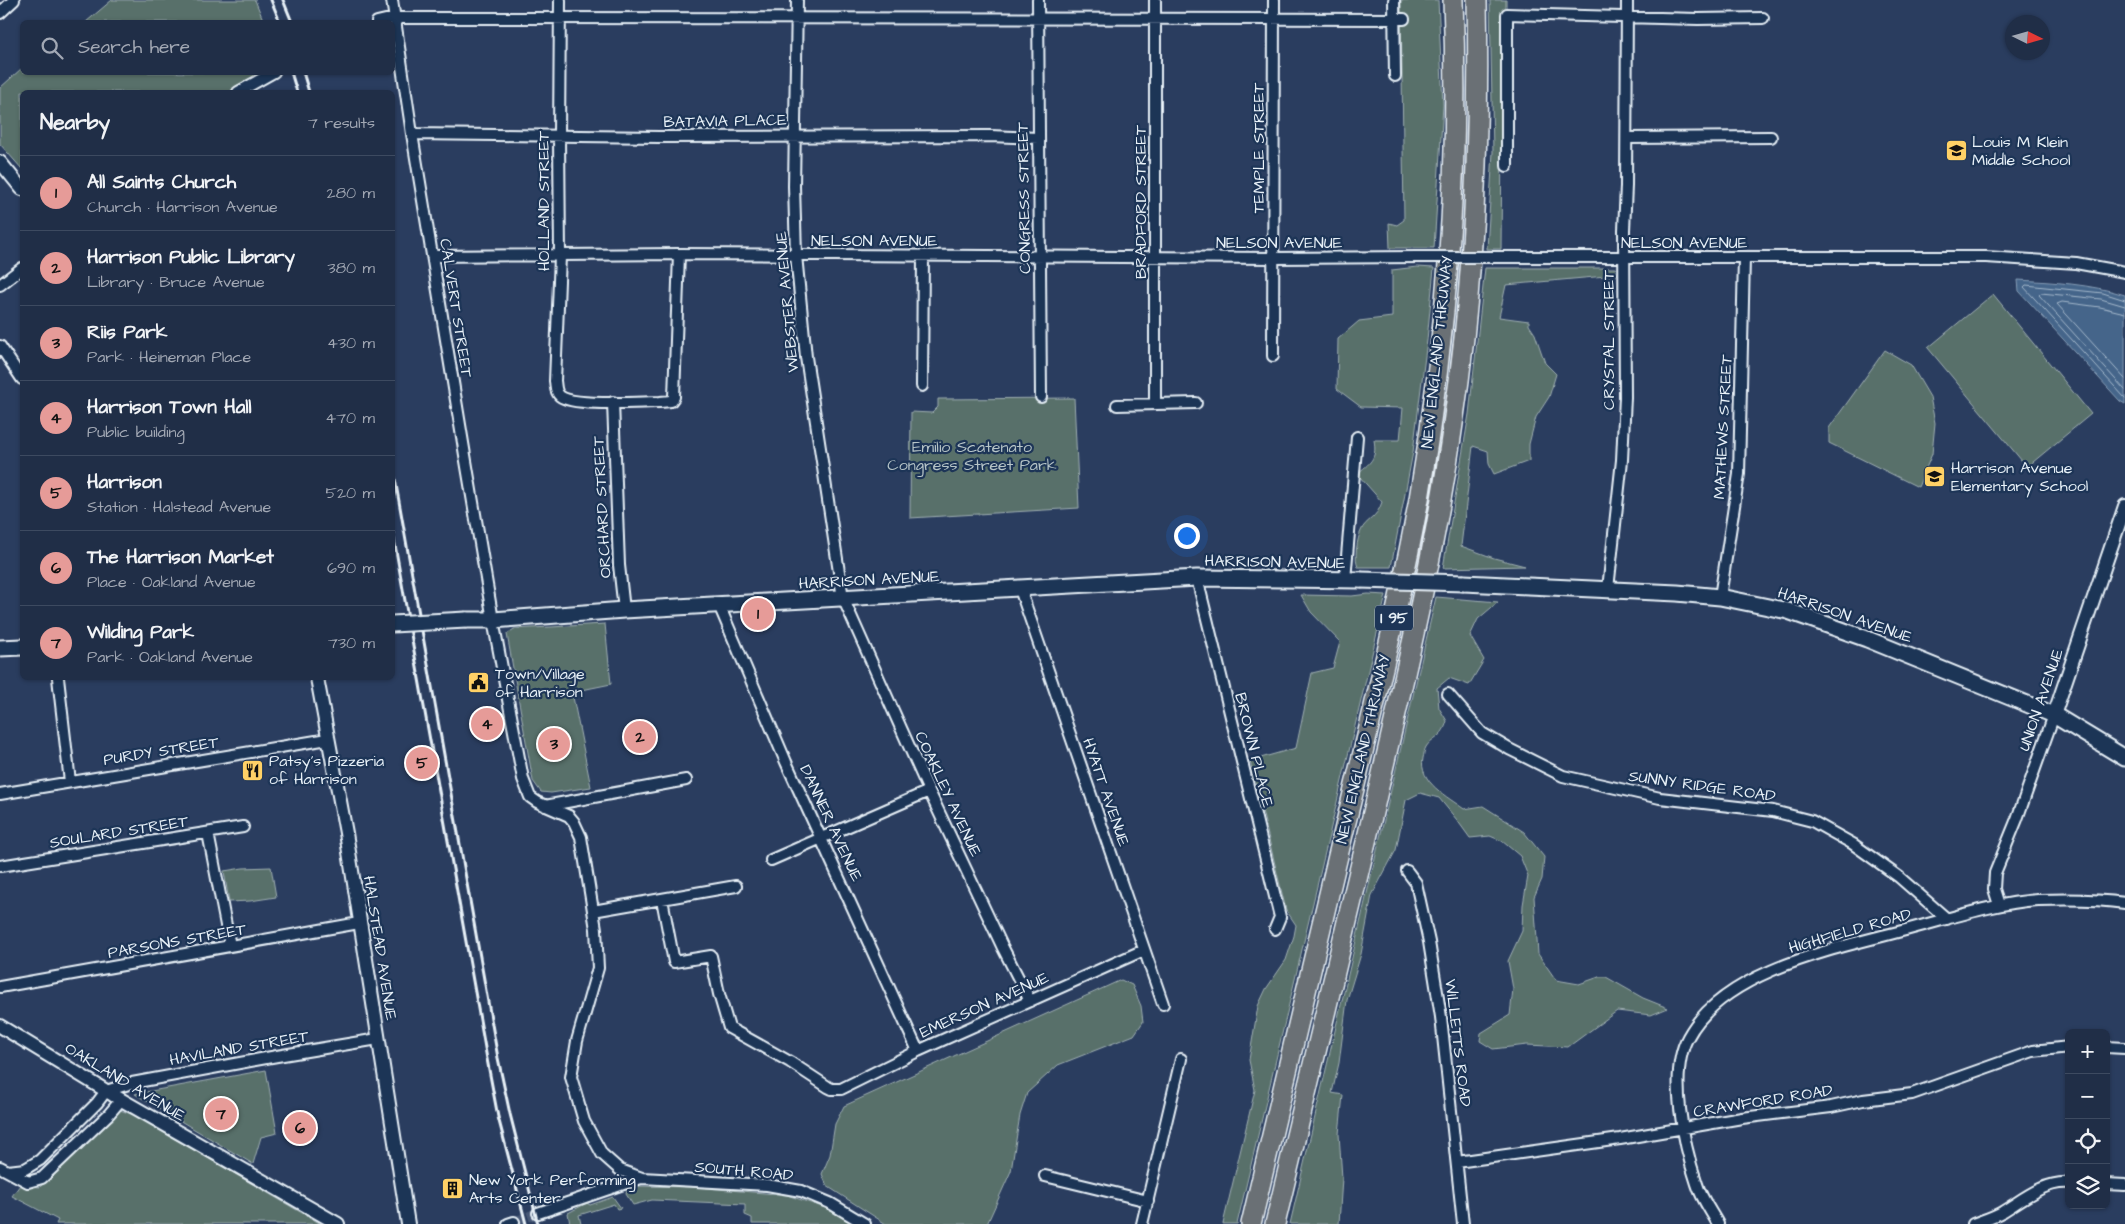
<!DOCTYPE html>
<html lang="en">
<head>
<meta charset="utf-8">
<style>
	:root { --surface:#202e47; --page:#2d3a52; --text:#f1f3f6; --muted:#a2a8b4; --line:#3d4a60; --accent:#e69b98 }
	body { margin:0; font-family:"Architects Daughter",sans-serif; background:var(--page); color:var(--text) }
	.controls { position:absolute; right:15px; bottom:15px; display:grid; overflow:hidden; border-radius:8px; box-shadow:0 1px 4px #0004 }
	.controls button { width:45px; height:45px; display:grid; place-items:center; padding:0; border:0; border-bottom:1px solid var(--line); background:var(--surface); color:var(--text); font:25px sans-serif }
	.compass { position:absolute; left:2005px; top:15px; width:45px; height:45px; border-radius:50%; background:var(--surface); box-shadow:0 1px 4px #0004; rotate:95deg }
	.you { position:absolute; left:1186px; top:535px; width:18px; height:18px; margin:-12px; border:4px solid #fff; border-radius:50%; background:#1a73e8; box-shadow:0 0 0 8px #1a73e833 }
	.badge { display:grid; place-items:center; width:32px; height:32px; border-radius:50%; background:var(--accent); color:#111; font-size:16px; font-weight:700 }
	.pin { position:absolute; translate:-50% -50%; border:2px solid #fff; box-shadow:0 1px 5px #0006 }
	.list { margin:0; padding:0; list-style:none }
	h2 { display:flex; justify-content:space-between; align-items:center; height:65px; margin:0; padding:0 20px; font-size:21px }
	h2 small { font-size:16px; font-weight:400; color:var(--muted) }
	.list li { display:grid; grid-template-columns:32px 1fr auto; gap:15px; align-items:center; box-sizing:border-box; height:75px; padding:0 20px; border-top:1px solid var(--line) }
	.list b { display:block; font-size:19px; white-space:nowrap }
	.list p { margin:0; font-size:16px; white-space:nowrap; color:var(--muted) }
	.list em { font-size:16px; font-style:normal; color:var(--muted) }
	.icon { flex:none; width:28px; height:28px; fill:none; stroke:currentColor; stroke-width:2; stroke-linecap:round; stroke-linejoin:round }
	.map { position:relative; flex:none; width:2125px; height:1224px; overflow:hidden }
	.search { position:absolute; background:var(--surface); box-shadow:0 1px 4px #0004; left:20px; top:20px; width:375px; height:55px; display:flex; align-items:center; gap:12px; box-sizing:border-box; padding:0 18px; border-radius:8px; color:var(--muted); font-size:19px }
	.panel { position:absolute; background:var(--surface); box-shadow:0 1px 4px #0004; left:20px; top:90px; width:375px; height:590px; border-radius:8px }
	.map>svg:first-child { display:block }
	.green { fill:#586f6b; stroke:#a0b0b2 }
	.water { fill:#44658a; stroke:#869db6 }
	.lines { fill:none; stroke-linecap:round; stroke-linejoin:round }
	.shore { stroke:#a6b9cc; stroke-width:1 }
	.minor-tunnel { stroke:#465876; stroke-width:10; stroke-dasharray:10 5; stroke-linecap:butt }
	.minor-casing { stroke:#e8f1f8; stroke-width:14 }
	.tertiary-casing { stroke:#e8f1f8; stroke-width:16 }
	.secondary-casing { stroke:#e8f1f8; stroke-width:19 }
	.motorway-casing { stroke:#e8f1f8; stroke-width:22 }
	.minor { stroke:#1d3557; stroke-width:10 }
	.tertiary { stroke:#1d3557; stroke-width:12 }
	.secondary { stroke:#1d3557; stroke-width:15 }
	.motorway { stroke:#6b6f75; stroke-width:19 }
	.rail { stroke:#e8f1f8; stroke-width:3 }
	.minor-bridge-casing { stroke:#e8f1f8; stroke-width:14; stroke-linecap:butt }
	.secondary-bridge-casing { stroke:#e8f1f8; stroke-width:19; stroke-linecap:butt }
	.minor-bridge { stroke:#1d3557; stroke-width:10 }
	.secondary-bridge { stroke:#1d3557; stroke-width:15 }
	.labels { text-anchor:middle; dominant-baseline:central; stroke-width:4.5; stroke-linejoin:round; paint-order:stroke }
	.shield { fill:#1d3557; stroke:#abb9c8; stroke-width:1 }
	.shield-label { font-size:15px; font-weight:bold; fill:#e8f1f8 }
	.street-label { font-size:16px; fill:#e8f1f8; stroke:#1d3557 }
	.poi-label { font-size:16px; fill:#e8f1f8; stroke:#1d3557; text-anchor:start }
	.park-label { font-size:16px; fill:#b6c4c7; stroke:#1d3557 }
</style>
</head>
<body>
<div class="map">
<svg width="2125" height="1224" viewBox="0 0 2125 1224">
	<rect width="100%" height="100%" fill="#2a3d5f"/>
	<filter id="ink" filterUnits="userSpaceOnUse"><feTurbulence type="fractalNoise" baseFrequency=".02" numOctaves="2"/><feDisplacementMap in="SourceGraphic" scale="10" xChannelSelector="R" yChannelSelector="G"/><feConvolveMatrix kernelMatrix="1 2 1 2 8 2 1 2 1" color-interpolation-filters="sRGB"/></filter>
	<g filter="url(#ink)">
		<!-- green -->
		<path class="green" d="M 112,0 L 255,0 L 264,22 L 86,22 Z
			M 1401,0 L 1438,0 L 1443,105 L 1434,248 L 1390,248 L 1389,223 L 1397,225 L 1404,220 Z
			M 1490,0 L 1506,0 L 1506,10 L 1503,16 L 1501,249 L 1487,249 L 1493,152 Z
			M 22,68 L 22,72 L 269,73 L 233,92 L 22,92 L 22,169 L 0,144 L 0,88 Z
			M 1417,267 L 1434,268 L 1427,340 L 1413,452 L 1391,567 L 1358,567 C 1354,559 1357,539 1361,531 C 1365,520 1377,519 1382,502 L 1359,476 L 1359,472 C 1372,462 1377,457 1374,440 L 1400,440 L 1403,408 L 1361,407 L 1337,389 L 1338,339 L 1359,321 L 1392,317 L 1392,270 Z
			M 1485,268 L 1615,268 L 1617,275 L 1506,285 L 1499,317 L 1529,321 L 1529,325 L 1535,334 L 1545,363 L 1556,374 L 1549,397 L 1536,417 L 1529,444 L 1529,461 L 1494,474 L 1489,464 L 1488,451 L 1473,446 L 1461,546 L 1494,558 L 1525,566 L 1443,568 L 1469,414 Z
			M 1993,294 L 2091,414 L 2027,467 L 1928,348 Z
			M 1885,350 L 1911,365 L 1930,397 L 1935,423 L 1932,454 L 1918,487 L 1829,443 L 1829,428 Z
			M 1074,398 L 1079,508 L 910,518 L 911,412 L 932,413 L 938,407 L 938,399 Z
			M 1368,594 L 1386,595 L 1237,1224 L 1223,1224 L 1255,1090 L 1249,1060 L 1258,1006 L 1266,989 L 1286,960 L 1294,936 L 1296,925 L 1286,910 L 1250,761 L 1296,748 L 1312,673 L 1333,668 L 1340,642 L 1311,612 L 1301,595 L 1352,596 Z
			M 1436,597 L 1498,602 L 1478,619 L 1470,636 L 1484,660 L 1469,685 L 1449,678 L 1437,688 L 1439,708 L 1447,721 C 1442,739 1434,735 1426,747 C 1424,750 1424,755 1423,758 C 1418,782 1448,797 1464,809 L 1483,806 L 1524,832 L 1544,857 L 1542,879 L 1534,897 L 1538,954 L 1556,980 L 1579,984 L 1599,977 L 1606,977 L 1643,998 L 1668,1008 L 1651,1015 L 1617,1011 L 1568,1047 L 1527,1045 L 1493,1049 L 1480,1041 L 1481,1033 L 1510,1015 L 1513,989 L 1508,961 L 1522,931 L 1523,905 L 1528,876 L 1520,856 L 1502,841 L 1490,836 L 1470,838 L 1457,820 L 1439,798 L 1420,793 L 1406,800 L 1396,850 L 1372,895 L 1361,954 L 1347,1000 L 1339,1063 L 1332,1093 L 1343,1095 L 1339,1134 L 1342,1178 L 1339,1224 L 1290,1224 Z
			M 605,624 L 611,684 L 572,692 L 591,787 L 551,793 L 541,792 L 533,781 L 507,634 L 514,629 Z
			M 271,867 L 276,897 L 250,901 L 229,902 L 224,871 L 243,868 Z
			M 1121,980 L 1132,985 L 1141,1006 L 1143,1022 L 1134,1035 L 1058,1065 L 1027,1093 L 1020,1115 L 1011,1171 L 987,1224 L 886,1224 L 827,1186 L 822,1174 L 830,1155 L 835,1124 L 844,1106 Z
			M 266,1070 L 277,1133 L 261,1137 L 253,1164 L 135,1094 Z
			M 120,1110 L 134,1115 L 321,1224 L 56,1224 L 58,1220 L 12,1196 L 20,1185 L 40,1187 Z
			M 634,1186 L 694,1187 L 787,1195 L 825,1208 L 854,1224 L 752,1224 L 752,1218 L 745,1215 L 745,1204 L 652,1200 L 633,1205 L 626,1194 L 627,1190 Z
			M 613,1197 L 621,1208 L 617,1209 L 614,1204 L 579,1215 L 581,1224 L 570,1224 L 568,1213 L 587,1203 L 590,1205 Z"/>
		<!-- water -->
		<path class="water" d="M 2018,280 C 2054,282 2090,284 2125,295 L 2125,404 L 2120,401 L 2019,291 Z"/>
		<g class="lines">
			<!-- shore -->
			<path class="shore" d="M 2125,300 L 2103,293 L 2026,285 L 2024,287 L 2125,398
				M 2125,306 L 2101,299 L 2041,293 L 2039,295 L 2125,390
				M 2125,313 L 2100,307 L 2062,302 L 2057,304 L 2125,379"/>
			<!-- minor-tunnel -->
			<path class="minor-tunnel" d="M 514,1222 L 538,1213"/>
			<defs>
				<path id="minor" d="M 392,0 L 412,134 L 465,455 L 493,620 L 523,779 L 530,797 L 537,802 L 569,816 L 574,822 L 581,837 L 596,929 L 598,968 L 577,1041 L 571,1077 L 584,1121 L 602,1154 L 620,1170 L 642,1178 L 767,1185 L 801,1191 L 830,1203 L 865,1224
					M 560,0 L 559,136 L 560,256 L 555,381 C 556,386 555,392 560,396 C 573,407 640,402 660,402 L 671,401 L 674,397 L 679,254
					M 797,0 L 794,186 L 796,255 L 806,357 L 843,598 L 929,791 L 1003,948 L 1030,1001
					M 1038,0 L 1041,397
					M 1155,0 L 1155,404
					M 1394,0 L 1395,76
					M 0,13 L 14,0
					M 377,22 L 394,18 L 1404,19
					M 238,92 L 274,72
					M 412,134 L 659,137 L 991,136 L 1038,138
					M 1627,138 L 1771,137
					M 1507,166 L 1507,14 L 1698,19 L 1763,18
					M 432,256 L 679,254 L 1274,258 L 1418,257
					M 1502,257 L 1986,257 L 2076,263 L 2125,272
					M 0,285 L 22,268
					M 0,346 L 22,379
					M 1273,356 L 1274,0
					M 922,386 L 923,256
					M 613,402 L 619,565 L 624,610
					M 1117,405 L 1196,403
					M 1197,578 L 1280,917 L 1275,929
					M 1345,580 L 1357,437
					M 1020,589 L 1163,1004
					M 1608,589 L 1622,460 L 1625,397 L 1624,230 L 1626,186 L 1627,0
					M 1720,597 L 1739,474 L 1744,258
					M 719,605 L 786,762 L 918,1051
					M 58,678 L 70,782
					M 1448,694 L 1482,733 L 1509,749 L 1563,776 L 1660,798 L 1773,811 L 1812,821 L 1853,844 L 1899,877 L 1947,919
					M 0,794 L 328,739
					M 545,806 L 686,780
					M 208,833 L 230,946
					M 771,860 L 929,791
					M 0,866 L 243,827
					M 1407,871 L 1416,883 L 1429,942 L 1441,1017 L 1463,1224
					M 662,899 L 674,962 L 711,956 L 719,994 L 729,1028 L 790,1062 L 828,1087 L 832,1089 L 841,1089 L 918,1051 L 1144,950
					M 1999,905 L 1994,889 L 1995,873 L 2017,819 L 2054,715
					M 593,911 L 736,886
					M 0,987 L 359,923
					M 2106,1047 L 2125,1048
					M 1457,1162 L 1620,1139 L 1742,1118 L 1831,1107 L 1863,1100 L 1912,1094 L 2033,1051 L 2069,1047
					M 0,1167 L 28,1182 L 42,1178 L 109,1114 L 121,1100
					M 8,1171 L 25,1169 L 40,1160 L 97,1103 L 106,1091 L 132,1083 L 277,1056 L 378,1039
					M 1045,1176 L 1148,1201
					M 2106,1184 L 2125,1185
					M 538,1213 L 641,1178
					M 508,1224 L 514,1222
					M 1142,1224 L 1181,1059
					M 1718,1224 C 1711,1211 1701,1198 1697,1184 C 1684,1146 1668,1073 1688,1037 C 1725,968 1844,947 1913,928 C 1954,917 1996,903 2038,900 C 2067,899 2097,899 2125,903
					M 1973,1224 C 1983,1220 1993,1217 2002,1212 C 2022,1200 2044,1181 2069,1183"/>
				<path id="tertiary" d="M 0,162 L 22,189
					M 317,678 L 346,833 L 408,1224
					M 2054,715 L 2125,506
					M 0,1026 L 113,1095 L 338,1224"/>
				<path id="secondary" d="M 1464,583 L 1677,593 L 1720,597 L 1788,611 L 1867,639 L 2054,715 L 2125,758
					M 466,620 L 493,620 L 624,610 L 1197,578 L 1361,580
					M 0,648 L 22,647"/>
				<path id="motorway" d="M 1251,1224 C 1283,1090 1315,956 1346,822 C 1372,715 1399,607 1419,499 C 1447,334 1460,167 1453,0
					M 1275,1224 C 1308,1084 1342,944 1375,804 C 1404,678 1435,553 1453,424 C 1474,284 1480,142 1477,0"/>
			</defs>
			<!-- minor casing -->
			<use href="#minor" class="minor-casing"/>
			<!-- tertiary casing -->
			<use href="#tertiary" class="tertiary-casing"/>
			<!-- secondary casing -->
			<use href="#secondary" class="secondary-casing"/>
			<!-- motorway casing -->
			<use href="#motorway" class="motorway-casing"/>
			<!-- minor -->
			<use href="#minor" class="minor"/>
			<!-- tertiary -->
			<use href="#tertiary" class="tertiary"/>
			<!-- secondary -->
			<use href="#secondary" class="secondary"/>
			<!-- motorway -->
			<use href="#motorway" class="motorway"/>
			<!-- rail -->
			<path class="rail" d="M 271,0 L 280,22
				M 283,0 L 292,22
				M 291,72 L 297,92
				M 303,72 L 309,92
				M 392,462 L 498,1058 L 510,1114 L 538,1224
				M 392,528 L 487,1059 L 498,1117 L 526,1224"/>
			<defs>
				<path id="minor-bridge" d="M 1418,257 L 1502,257"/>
				<path id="secondary-bridge" d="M 1361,580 L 1464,583
					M 392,624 L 466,620"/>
			</defs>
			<!-- minor-bridge casing -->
			<use href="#minor-bridge" class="minor-bridge-casing"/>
			<!-- secondary-bridge casing -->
			<use href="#secondary-bridge" class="secondary-bridge-casing"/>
			<!-- minor-bridge -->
			<use href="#minor-bridge" class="minor-bridge"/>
			<!-- secondary-bridge -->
			<use href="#secondary-bridge" class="secondary-bridge"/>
		</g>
	</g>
	<!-- icons -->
	<defs>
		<symbol id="school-square" viewBox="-11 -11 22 22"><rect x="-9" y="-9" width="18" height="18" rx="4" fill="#ffd166" stroke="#1d3557"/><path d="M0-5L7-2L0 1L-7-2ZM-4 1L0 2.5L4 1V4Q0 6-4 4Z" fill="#111"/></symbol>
		<symbol id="civic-square" viewBox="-11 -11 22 22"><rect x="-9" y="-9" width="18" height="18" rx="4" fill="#ffd166" stroke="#1d3557"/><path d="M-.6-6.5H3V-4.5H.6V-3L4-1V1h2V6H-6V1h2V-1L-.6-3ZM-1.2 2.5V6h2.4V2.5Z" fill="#111"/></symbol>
		<symbol id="restaurant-square" viewBox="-11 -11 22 22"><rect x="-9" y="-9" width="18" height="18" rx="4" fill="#ffd166" stroke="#1d3557"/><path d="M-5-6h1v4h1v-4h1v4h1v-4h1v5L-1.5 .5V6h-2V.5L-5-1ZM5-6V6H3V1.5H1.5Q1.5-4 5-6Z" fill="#111"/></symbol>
		<symbol id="building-square" viewBox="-11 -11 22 22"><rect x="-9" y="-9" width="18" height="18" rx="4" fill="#ffd166" stroke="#1d3557"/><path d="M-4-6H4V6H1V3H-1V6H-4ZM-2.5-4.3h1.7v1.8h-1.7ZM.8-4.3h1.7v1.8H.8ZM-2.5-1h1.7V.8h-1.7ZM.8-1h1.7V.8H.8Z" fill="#111"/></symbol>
	</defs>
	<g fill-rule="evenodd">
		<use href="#school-square" x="1944" y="138" width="25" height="25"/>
		<use href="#school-square" x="1922" y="464" width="25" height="25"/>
		<use href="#civic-square" x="466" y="670" width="25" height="25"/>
		<use href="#restaurant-square" x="240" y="758" width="25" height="25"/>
		<use href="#building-square" x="440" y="1176" width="25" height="25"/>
	</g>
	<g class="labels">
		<!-- shield labels -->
		<rect class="shield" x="1375" y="605.5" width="38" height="25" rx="4"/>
		<g class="shield-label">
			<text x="1394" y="618">I 95</text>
		</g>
		<!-- street labels -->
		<g class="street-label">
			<text transform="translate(725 121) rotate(-1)">BATAVIA PLACE</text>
			<text transform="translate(1259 148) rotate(-90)">TEMPLE STREET</text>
			<text transform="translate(1024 198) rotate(-91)">CONGRESS STREET</text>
			<text transform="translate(544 201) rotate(-90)">HOLLAND STREET</text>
			<text transform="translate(1141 202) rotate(-90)">BRADFORD STREET</text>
			<text x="874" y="241">NELSON AVENUE</text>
			<text x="1279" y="243">NELSON AVENUE</text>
			<text x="1684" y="243">NELSON AVENUE</text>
			<text transform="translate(787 302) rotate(-95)">WEBSTER AVENUE</text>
			<text transform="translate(456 308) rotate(81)">CALVERT STREET</text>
			<text transform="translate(1609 340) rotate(-90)">CRYSTAL STREET</text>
			<text transform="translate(1437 352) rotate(-84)">NEW ENGLAND THRUWAY</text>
			<text transform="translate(1723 427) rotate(-87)">MATHEWS STREET</text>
			<text transform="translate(602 507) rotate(-93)">ORCHARD STREET</text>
			<text transform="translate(1275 562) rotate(1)">HARRISON AVENUE</text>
			<text transform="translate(869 580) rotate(-3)">HARRISON AVENUE</text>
			<text transform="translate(1845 615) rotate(19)">HARRISON AVENUE</text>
			<text transform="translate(2041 700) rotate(-71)">UNION AVENUE</text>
			<text transform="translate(1363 749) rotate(-77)">NEW ENGLAND THRUWAY</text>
			<text transform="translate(1254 750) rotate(76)">BROWN PLACE</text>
			<text transform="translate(161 751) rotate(-9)">PURDY STREET</text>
			<text transform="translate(1702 786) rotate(8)">SUNNY RIDGE ROAD</text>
			<text transform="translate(1106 792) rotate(71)">HYATT AVENUE</text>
			<text transform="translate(948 794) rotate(65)">COAKLEY AVENUE</text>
			<text transform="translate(831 823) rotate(65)">DANNER AVENUE</text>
			<text transform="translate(119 832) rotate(-9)">SOULARD STREET</text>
			<text transform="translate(1850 931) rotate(-16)">HIGHFIELD ROAD</text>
			<text transform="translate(177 941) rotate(-10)">PARSONS STREET</text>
			<text transform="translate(380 948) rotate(81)">HALSTEAD AVENUE</text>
			<text transform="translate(984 1005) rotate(-24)">EMERSON AVENUE</text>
			<text transform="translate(1458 1043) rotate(83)">WILLETTS ROAD</text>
			<text transform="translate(239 1048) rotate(-10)">HAVILAND STREET</text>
			<text transform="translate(125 1082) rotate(31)">OAKLAND AVENUE</text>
			<text transform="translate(1763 1101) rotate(-9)">CRAWFORD ROAD</text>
			<text transform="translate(744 1171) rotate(5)">SOUTH ROAD</text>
		</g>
		<!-- poi labels -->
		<g class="poi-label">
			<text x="1972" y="142">Louis M Klein<tspan x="1972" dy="18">Middle School</tspan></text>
			<text x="1951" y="468">Harrison Avenue<tspan x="1951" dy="18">Elementary School</tspan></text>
			<text x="495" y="674">Town/Village<tspan x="495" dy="18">of Harrison</tspan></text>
			<text x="269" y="761">Patsy's Pizzeria<tspan x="269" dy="18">of Harrison</tspan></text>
			<text x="469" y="1180">New York Performing<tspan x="469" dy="18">Arts Center</tspan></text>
		</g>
		<!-- park labels -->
		<g class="park-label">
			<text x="972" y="447">Emilio Scatenato<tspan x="972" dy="18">Congress Street Park</tspan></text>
		</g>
	</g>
</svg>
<div class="controls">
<button>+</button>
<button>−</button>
<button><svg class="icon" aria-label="locate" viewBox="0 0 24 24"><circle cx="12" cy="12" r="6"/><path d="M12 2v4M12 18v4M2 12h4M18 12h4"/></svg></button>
<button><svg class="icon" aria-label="layers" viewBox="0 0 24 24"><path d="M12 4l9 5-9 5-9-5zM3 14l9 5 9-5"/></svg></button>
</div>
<svg class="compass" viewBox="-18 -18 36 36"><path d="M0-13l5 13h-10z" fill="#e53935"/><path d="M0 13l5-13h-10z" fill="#a2a8b4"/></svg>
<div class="you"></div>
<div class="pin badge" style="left:758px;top:614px">1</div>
<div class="pin badge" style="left:640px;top:737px">2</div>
<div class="pin badge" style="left:554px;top:744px">3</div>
<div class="pin badge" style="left:487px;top:724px">4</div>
<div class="pin badge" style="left:422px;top:763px">5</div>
<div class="pin badge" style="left:300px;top:1128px">6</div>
<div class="pin badge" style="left:221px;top:1114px">7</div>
<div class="search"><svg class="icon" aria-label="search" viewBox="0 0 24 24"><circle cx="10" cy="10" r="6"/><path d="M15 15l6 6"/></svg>Search here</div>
<section class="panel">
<h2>Nearby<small>7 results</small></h2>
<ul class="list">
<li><span class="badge">1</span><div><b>All Saints Church</b><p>Church · Harrison Avenue</p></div><em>280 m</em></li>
<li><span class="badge">2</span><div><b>Harrison Public Library</b><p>Library · Bruce Avenue</p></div><em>380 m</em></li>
<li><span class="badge">3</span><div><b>Riis Park</b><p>Park · Heineman Place</p></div><em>430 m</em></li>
<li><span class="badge">4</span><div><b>Harrison Town Hall</b><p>Public building</p></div><em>470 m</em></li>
<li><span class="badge">5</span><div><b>Harrison</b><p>Station · Halstead Avenue</p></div><em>520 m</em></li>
<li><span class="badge">6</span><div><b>The Harrison Market</b><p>Place · Oakland Avenue</p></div><em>690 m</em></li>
<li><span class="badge">7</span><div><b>Wilding Park</b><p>Park · Oakland Avenue</p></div><em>730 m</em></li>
</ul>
</section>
</div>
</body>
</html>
